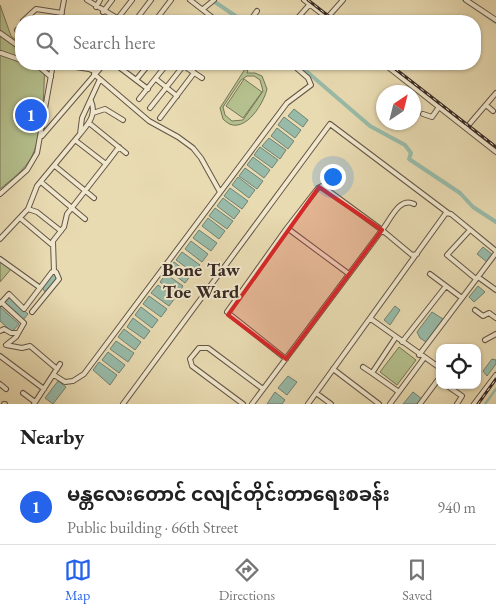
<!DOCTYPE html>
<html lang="en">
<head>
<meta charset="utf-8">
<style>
	:root { --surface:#fff; --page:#f6f6f6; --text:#222; --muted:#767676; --line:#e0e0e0; --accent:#2563eb }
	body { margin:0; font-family:"EB Garamond","Noto Sans Myanmar",serif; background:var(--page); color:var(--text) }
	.controls { position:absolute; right:15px; bottom:15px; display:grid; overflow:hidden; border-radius:10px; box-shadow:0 1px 4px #0004 }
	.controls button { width:45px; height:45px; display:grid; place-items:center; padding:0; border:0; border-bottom:1px solid var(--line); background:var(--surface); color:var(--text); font:25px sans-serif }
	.compass { position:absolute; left:376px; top:85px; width:45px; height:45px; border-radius:50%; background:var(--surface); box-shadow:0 1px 4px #0004; rotate:35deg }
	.you { position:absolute; left:332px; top:176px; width:18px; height:18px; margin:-12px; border:4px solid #fff; border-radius:50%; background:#1a73e8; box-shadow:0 0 0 8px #1a73e833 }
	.badge { display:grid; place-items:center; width:32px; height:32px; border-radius:50%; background:var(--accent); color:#fff; font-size:16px; font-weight:700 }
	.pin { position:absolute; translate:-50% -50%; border:2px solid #fff; box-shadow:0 1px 5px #0006 }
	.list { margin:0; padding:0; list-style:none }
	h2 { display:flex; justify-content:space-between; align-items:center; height:65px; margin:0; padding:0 20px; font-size:21px }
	h2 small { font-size:16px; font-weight:400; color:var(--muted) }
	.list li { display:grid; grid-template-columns:32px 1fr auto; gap:15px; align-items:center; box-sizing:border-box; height:75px; padding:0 20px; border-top:1px solid var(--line) }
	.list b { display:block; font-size:19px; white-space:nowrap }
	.list p { margin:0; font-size:16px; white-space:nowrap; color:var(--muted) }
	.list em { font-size:16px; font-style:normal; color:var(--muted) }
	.icon { flex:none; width:28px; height:28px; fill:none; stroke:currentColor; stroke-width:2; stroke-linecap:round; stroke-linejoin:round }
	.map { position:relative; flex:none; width:496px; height:404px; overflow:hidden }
	.search { position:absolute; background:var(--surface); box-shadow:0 1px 4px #0004; left:15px; right:15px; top:15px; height:55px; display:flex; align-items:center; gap:12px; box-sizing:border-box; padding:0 18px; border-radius:20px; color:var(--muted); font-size:19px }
	.sheet { height:140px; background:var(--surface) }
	nav { display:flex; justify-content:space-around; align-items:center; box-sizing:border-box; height:70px; border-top:1px solid var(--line); background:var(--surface); font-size:14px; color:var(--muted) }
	nav a { display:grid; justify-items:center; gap:2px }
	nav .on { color:var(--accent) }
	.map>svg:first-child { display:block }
	.green { fill:#b4c08d; stroke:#767458; fill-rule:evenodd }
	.water { fill:#98bba9; stroke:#718174 }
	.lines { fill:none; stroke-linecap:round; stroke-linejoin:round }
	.canal { stroke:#98bba9; stroke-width:2.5 }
	.river { stroke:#98bba9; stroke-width:4 }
	.minor-casing { stroke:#635547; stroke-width:6 }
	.minor { stroke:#f0e7cc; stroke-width:4 }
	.rail-casing { stroke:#372924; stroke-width:3 }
	.rail { stroke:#f0e7cc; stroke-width:1; stroke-dasharray:4; stroke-linecap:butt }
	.marked { fill:#d62828; fill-opacity:0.2; stroke:#d62828; stroke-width:4; stroke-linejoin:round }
	.labels { text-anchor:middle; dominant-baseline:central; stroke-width:4; stroke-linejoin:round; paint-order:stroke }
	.quarter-label { font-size:19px; font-weight:bold; fill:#372924; stroke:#f0e7cc }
</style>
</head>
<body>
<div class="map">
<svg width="496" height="404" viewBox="0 0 496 404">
	<rect width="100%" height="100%" fill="#e8dab1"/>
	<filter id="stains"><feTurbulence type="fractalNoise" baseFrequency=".004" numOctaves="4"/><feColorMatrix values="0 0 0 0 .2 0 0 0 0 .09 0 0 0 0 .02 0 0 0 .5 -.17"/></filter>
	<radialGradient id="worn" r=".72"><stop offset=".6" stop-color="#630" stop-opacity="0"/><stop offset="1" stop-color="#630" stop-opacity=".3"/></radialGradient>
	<!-- green -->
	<path class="green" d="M 0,5 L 11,36 L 21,44 L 21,64 L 45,64 C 43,93 45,129 32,156 C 25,170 12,179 0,189 Z
		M 245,69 L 248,71 L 247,73 L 255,73 L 262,76 L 267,89 C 263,106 241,139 223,119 L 220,108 ZM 247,76 L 254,76 L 260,80 L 263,91 L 243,120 L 232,121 L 225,115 L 223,107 L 241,80 Z
		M 244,79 L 262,92 L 243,118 L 226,106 Z
		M 0,260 L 12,268 L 0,282 Z
		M 399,347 L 416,360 L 397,385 L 380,372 Z"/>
	<!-- water -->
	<path class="water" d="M 294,109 L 308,120 L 303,127 L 288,116 Z
		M 284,117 L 301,130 L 295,138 L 278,125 Z
		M 277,128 L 294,141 L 288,149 L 271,136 Z
		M 269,138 L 286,150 L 280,159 L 262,146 Z
		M 260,147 L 278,160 L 272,168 L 254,155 Z
		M 253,157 L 270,170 L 264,178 L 247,165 Z
		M 245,168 L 263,181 L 257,189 L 239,176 Z
		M 238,177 L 255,190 L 249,198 L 232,185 Z
		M 230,188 L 248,201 L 242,209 L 224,196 Z
		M 223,198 L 240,211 L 234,219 L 217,206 Z
		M 215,208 L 233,221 L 227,229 L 209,216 Z
		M 208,218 L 225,231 L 219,239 L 202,226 Z
		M 199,230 L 217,243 L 211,251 L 193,238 Z
		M 191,241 L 208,254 L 202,262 L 185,249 Z
		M 483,247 L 493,255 L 487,262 L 477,254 Z
		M 182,252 L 200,265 L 194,273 L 176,260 Z
		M 174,262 L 191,275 L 185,283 L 168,270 Z
		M 53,273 L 58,277 L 45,292 L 42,287 Z
		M 166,274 L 183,286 L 177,295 L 160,282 Z
		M 158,285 L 175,298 L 169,306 L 151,293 Z
		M 478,286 L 485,292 L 474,302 L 469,297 Z
		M 149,296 L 167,309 L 161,317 L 143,304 Z
		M 9,297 L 28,314 L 23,320 L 5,303 Z
		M 395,306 L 400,310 L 390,325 L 384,320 Z
		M 0,307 L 19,324 L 12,332 L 0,321 Z
		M 141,307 L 158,320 L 152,328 L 135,315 Z
		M 432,312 L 443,319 L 426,342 L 420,338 L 417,332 Z
		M 133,318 L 150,331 L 144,339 L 127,327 Z
		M 124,329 L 141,342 L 135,350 L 118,337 Z
		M 116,341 L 134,353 L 128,362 L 110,349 Z
		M 108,352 L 125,365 L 119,373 L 102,360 Z
		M 492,359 L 496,360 L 496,364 L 487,376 L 483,371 Z
		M 99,362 L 117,375 L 110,385 L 93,370 Z
		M 288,376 L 297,382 L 287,395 L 278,388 Z
		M 58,381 L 66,387 L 53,404 L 45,398 Z
		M 275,392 L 285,400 L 282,404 L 267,404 Z
		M 413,392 L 422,399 L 419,404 L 403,404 Z"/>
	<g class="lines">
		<!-- canal -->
		<path class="canal" d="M 463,0 L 496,23
			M 485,404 L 496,389"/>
		<!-- river -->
		<path class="river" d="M 212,0 L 243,21
			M 298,64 L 370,126 L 405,145 L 411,153 L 409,159 L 460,193 L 473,207 L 496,222"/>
		<defs>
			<path id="minor" d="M 87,0 L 122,21
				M 190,0 L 217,21
				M 304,0 L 331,21
				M 466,0 L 496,20
				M 96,7 L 100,0
				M 203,9 L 214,0
				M 103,12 L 112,0
				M 118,18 L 132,0
				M 327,18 L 343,0
				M 23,21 L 36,9 L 62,13
				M 60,21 L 64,0
				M 135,21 L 151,0
				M 155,21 L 171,0
				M 250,21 L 257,11
				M 295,21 L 310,4
				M 17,30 L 21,34
				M 0,33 L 21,48
				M 1,53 L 21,60
				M 36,64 L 51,77
				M 55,64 L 89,69 L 96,72
				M 115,64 L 148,89
				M 181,64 L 202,78
				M 384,64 L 496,152
				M 123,70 L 128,64
				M 192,71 L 197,64
				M 94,74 L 149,121 L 178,137 L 193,148 L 201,158 L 220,192
				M 156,79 L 177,96
				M 136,80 L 149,64
				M 139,99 L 167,64
				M 486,105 L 493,111
				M 150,108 L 184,65
				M 93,113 L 105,109 L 123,120
				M 423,114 L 432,117 L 439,107
				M 160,118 L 194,73
				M 89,123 L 126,153
				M 466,128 L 496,93
				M 80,134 C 88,124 97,115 91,101
				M 42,136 L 104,64
				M 106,164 L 119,147
				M 55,166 L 94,198
				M 41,182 L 85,219
				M 0,194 L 27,170 L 37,153 L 53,64
				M 28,209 L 37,212 L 61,231
				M 20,218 L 51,244
				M 470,230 L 447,255 L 476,279
				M 383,232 L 382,230 C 390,221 399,196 414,204
				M 0,239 L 28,209 L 37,186 L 80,134 L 82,118 L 100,79
				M 0,259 L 39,287
				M 54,272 L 53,241 L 64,227 L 67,214 L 106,164 L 75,140
				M 349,274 L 287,228 L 318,188 L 322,186 L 382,230
				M 430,274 L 462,298
				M 478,277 L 496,290
				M 1,302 L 24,323 L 16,337 L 6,345 L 22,348 L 30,346 L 57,369
				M 0,304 L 9,294 L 24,309 L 52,272 L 56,272 L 59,279 L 32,312
				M 475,310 L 483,316 L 489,313 L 496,318
				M 371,319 L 440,368
				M 0,331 L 4,329 L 11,333 L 18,333
				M 485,340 L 496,334
				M 402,342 L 446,286
				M 419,355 L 496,253
				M 0,356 L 44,389
				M 286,359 L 227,312 L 287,228
				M 363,367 L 372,373 L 396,337
				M 333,369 L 379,404
				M 372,373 L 399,392
				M 54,375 L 65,382 L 73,381 L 84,374 L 287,103 L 311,85 L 308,78 L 292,64
				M 0,384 L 6,389
				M 446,385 L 462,396 L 457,404
				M 23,393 L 35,402
				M 316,393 L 331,404
				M 4,404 L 5,404
				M 34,404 L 60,364
				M 123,404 L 330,124 L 448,213
				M 243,404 L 192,366 L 190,359 L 199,348 L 208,348 L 263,389
				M 252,404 L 382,230 L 412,255 L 417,254
				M 308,404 L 446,213 L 451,214 L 496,251
				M 390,404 L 424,358
				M 420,404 L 440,377
				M 474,404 L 496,375"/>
		</defs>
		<!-- minor casing -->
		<use href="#minor" class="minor-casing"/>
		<!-- minor -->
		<use href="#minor" class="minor"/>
		<defs>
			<path id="rail" d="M 308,0 L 335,21
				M 389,64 L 496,147
				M 478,404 L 496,379"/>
		</defs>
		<!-- rail casing -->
		<use href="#rail" class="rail-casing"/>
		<!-- rail -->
		<use href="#rail" class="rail"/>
	</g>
	<!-- marked area -->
	<path class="marked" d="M 319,187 L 382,230 L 286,359 L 228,315 Z"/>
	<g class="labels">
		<!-- quarter labels -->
		<g class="quarter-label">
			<text x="201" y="269">Bone Taw<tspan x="201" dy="22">Toe Ward</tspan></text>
		</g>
	</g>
	<rect width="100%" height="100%" filter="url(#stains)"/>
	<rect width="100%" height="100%" fill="url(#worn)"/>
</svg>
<div class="controls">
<button><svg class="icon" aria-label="locate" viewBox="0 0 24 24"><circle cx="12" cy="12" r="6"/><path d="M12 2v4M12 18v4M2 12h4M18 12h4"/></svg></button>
</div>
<svg class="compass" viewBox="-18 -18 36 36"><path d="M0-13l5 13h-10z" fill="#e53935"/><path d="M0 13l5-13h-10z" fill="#767676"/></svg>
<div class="you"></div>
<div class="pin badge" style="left:31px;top:115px">1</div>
<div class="search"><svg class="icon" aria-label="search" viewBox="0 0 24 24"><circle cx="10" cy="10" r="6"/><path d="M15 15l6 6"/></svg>Search here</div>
</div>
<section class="sheet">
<h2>Nearby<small></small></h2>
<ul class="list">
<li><span class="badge">1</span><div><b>မန္တလေးတောင် ငလျင်တိုင်းတာရေးစခန်း</b><p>Public building · 66th Street</p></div><em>940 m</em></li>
</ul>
</section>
<nav>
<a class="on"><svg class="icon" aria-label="map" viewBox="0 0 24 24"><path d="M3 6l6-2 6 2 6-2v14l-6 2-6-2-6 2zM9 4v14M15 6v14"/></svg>Map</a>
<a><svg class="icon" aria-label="directions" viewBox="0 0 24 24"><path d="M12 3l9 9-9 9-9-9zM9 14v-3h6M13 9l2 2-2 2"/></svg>Directions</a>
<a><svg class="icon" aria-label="saved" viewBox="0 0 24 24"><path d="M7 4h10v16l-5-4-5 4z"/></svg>Saved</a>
</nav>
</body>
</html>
